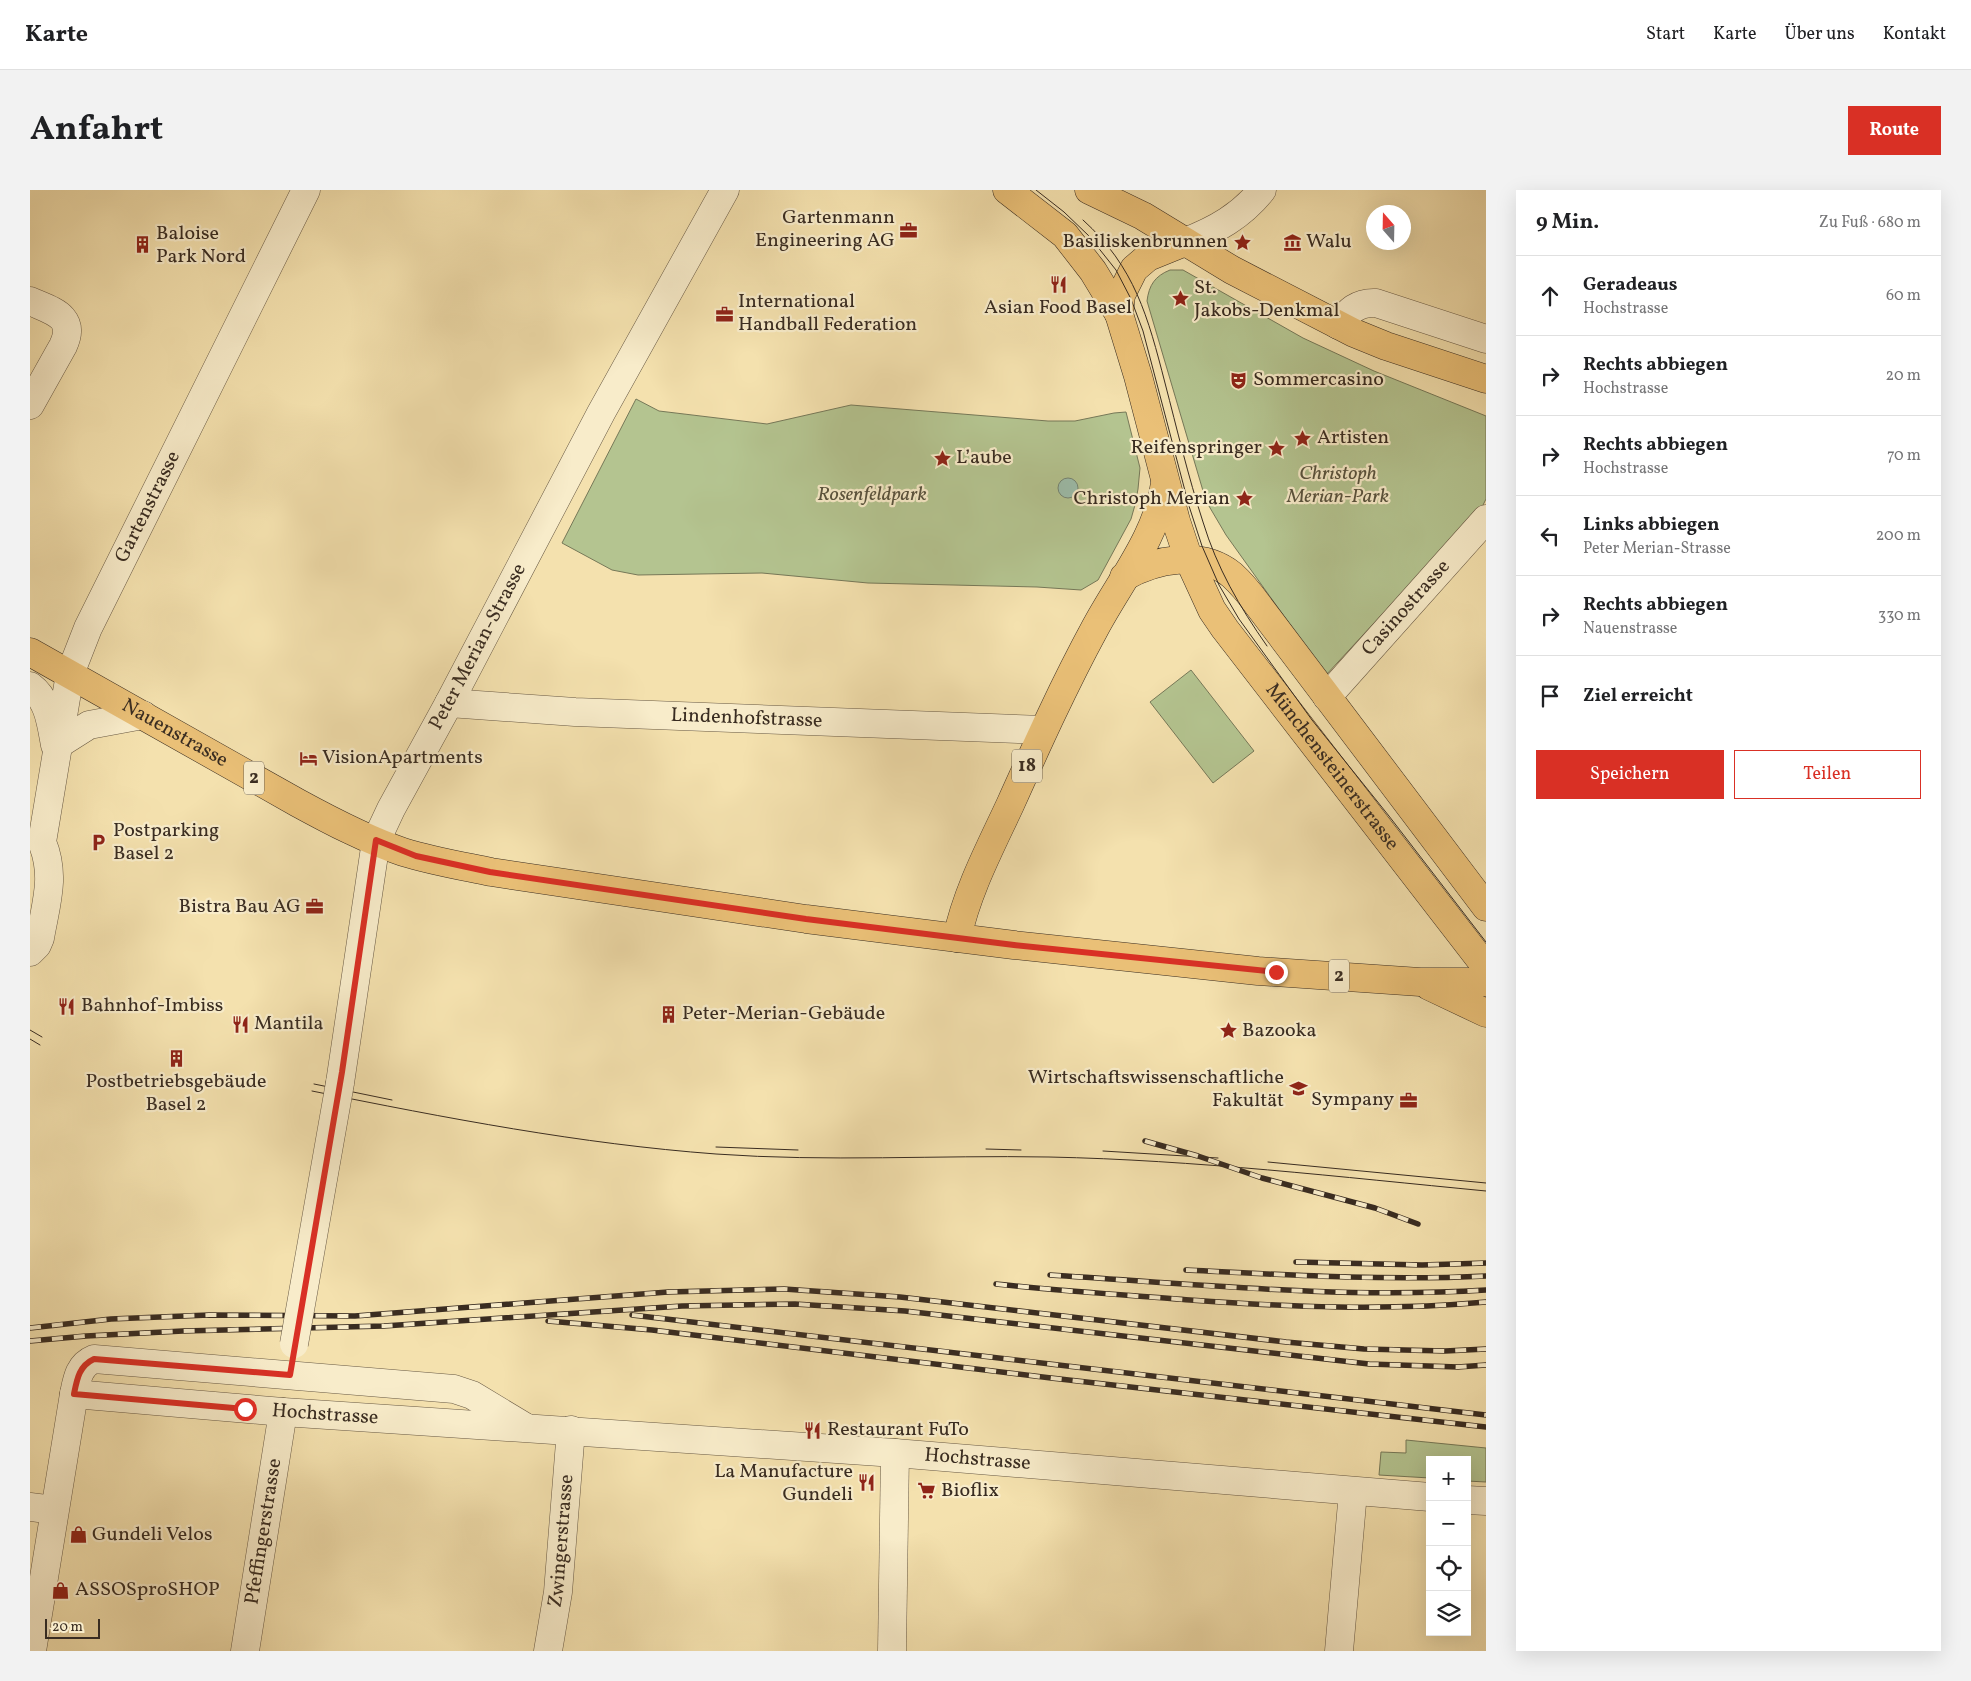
<!DOCTYPE html>
<html lang="de">
<head>
<meta charset="utf-8">
<style>
	:root { --surface:#fff; --page:#f2f2f2; --text:#202124; --muted:#757577; --line:#e0e0e0; --accent:#d93025 }
	body { margin:0; font-family:Vollkorn,serif; background:var(--page); color:var(--text) }
	.controls { position:absolute; right:15px; bottom:15px; display:grid; overflow:hidden; border-radius:0px; box-shadow:0 5px 20px #0002 }
	.controls button { width:45px; height:45px; display:grid; place-items:center; padding:0; border:0; border-bottom:1px solid var(--line); background:var(--surface); color:var(--text); font:25px sans-serif }
	.compass { position:absolute; left:1336px; top:15px; width:45px; height:45px; border-radius:50%; background:var(--surface); box-shadow:0 5px 20px #0002; rotate:340deg }
	.scale { position:absolute; left:15px; bottom:12px; width:55px; box-sizing:border-box; padding-left:5px; border:2px solid #392c21; border-top:0; font-size:14px; line-height:18px; white-space:nowrap; color:#392c21; -webkit-text-stroke:4px #f8ecca; paint-order:stroke }
	.stop { position:absolute; width:15px; height:15px; margin:-11px; border:4px solid #d93025; border-radius:50%; background:#fff }
	.stop.end { background:#d93025; border-color:#fff; box-shadow:0 1px 5px #0008 }
	.list { margin:0; padding:0; list-style:none }
	h2 { display:flex; justify-content:space-between; align-items:center; height:65px; margin:0; padding:0 20px; font-size:21px }
	h2 small { font-size:16px; font-weight:400; color:var(--muted) }
	.list li { display:grid; grid-template-columns:32px 1fr auto; gap:15px; align-items:center; box-sizing:border-box; height:80px; padding:0 20px; border-top:1px solid var(--line) }
	.list b { display:block; font-size:19px; white-space:nowrap }
	.list p { margin:0; font-size:16px; white-space:nowrap; color:var(--muted) }
	.list em { font-size:16px; font-style:normal; color:var(--muted) }
	.actions { display:flex; gap:10px; padding:15px 20px }
	.actions a { flex:1; padding:11px 0; border:1px solid var(--accent); border-radius:0px; text-align:center; font-size:18px; color:var(--accent) }
	.actions .main { background:var(--accent); color:#fff }
	.icon { flex:none; width:28px; height:28px; fill:none; stroke:currentColor; stroke-width:2; stroke-linecap:round; stroke-linejoin:round }
	.map { position:relative; flex:none; width:1456px; height:1461px; overflow:hidden; border-radius:0px }
	header { display:flex; align-items:center; gap:30px; box-sizing:border-box; height:70px; padding:0 25px; background:var(--surface); border-bottom:1px solid var(--line) }
	header strong { font-size:24px }
	nav { display:flex; gap:28px; margin-inline-start:auto; font-size:18px }
	.intro { display:flex; align-items:center; justify-content:space-between; box-sizing:border-box; height:120px; padding:0 30px }
	h1 { margin:0; font-size:35px }
	.button { padding:12px 22px; border-radius:0px; background:var(--accent); color:#fff; font-size:18px; font-weight:700 }
	main { display:flex; gap:30px; padding:0 30px }
	aside { flex:1; background:var(--surface); border-radius:0px; box-shadow:0 5px 20px #0002 }
	.map>svg:first-child { display:block }
	.green { fill:#b4c490; stroke:#767858 }
	.water { fill:#9cbeac; stroke:#748474 }
	.lines { fill:none; stroke-linecap:round; stroke-linejoin:round }
	.minor-casing { stroke:#685944; stroke-width:29 }
	.major-casing { stroke:#392c21; stroke-width:29 }
	.minor { stroke:#f8ecca; stroke-width:28 }
	.major { stroke:#eac077; stroke-width:28 }
	.tram { stroke:#392c21; stroke-width:1 }
	.rail-casing { stroke:#392c21; stroke-width:5.5 }
	.rail { stroke:#f8ecca; stroke-width:4; stroke-dasharray:11; stroke-linecap:butt }
	.minor-bridge-casing { stroke:#685944; stroke-width:29; stroke-linecap:butt }
	.minor-bridge { stroke:#f8ecca; stroke-width:28 }
	.route { stroke:#d93025; stroke-width:6 }
	.labels { text-anchor:middle; dominant-baseline:central; stroke-width:4.5; stroke-linejoin:round; paint-order:stroke }
	.shield { fill:#f8ecca; stroke:#726654; stroke-width:1 }
	.shield-label { font-size:19px; font-weight:bold; fill:#392c21 }
	.poi-label { font-size:20px; fill:#392c21; stroke:#f8ecca; text-anchor:start }
	.park-label { font-size:20px; font-style:italic; fill:#58523d; stroke:#f8ecca }
	.street-label { font-size:20px; fill:#392c21; stroke:#f8ecca }
</style>
</head>
<body>
<header>
<strong>Karte</strong>
<nav><a>Start</a><a>Karte</a><a>Über uns</a><a>Kontakt</a></nav>
</header>
<div class="intro"><h1>Anfahrt</h1><a class="button">Route</a></div>
<main>
<div class="map">
<svg width="1456" height="1461" viewBox="0 0 1456 1461">
	<rect width="100%" height="100%" fill="#f4e1ae"/>
	<filter id="stains"><feTurbulence type="fractalNoise" baseFrequency=".004" numOctaves="4"/><feColorMatrix values="0 0 0 0 .2 0 0 0 0 .09 0 0 0 0 .02 0 0 0 .5 -.17"/></filter>
	<radialGradient id="worn" r=".72"><stop offset=".6" stop-color="#630" stop-opacity="0"/><stop offset="1" stop-color="#630" stop-opacity=".3"/></radialGradient>
	<!-- green -->
	<path class="green" d="M 1140,80 L 1153,80 L 1273,148 L 1344,181 L 1456,226 L 1456,309 L 1453,315 L 1296,485 L 1196,345 L 1176,311 L 1117,111 C 1119,95 1125,86 1140,80 Z
		M 606,209 L 629,221 L 737,234 L 821,215 L 1018,231 L 1045,231 L 1084,223 L 1096,222 L 1110,278 L 1108,299 L 1105,315 L 1101,329 L 1068,390 L 1051,400 L 1007,397 L 838,393 L 732,383 L 608,385 L 582,380 L 532,353 Z
		M 1161,480 L 1224,561 L 1183,593 L 1120,512 Z
		M 1376,1250 L 1456,1258 L 1456,1292 L 1437,1291 L 1437,1270 L 1400,1270 L 1400,1288 L 1349,1285 L 1351,1262 L 1376,1263 Z"/>
	<!-- water -->
	<path class="water" d="M1028 298a10 10 0 1 1 20 0a10 10 0 1 1-20 0Z"/>
	<g class="lines">
		<defs>
			<g id="minor">
				<path d="M 1155,52 C 1186,40 1211,26 1232,0"/>
				<path d="M 0,111 C 22,121 47,126 33,156 L 0,215"/>
				<path d="M 1308,135 C 1319,121 1327,112 1346,113 L 1456,149"/>
				<path d="M 0,496 C 19,510 21,534 25,555"/>
				<path id="s1" d="M 1297,507 L 1456,329"/>
				<path id="s2" d="M 419,513 L 545,522 L 1013,540"/>
				<path d="M 29,554 L 59,535 L 113,525"/>
				<path id="s3" d="M 0,762 L 7,755 L 10,748 C 16,713 26,686 12,652 L 40,484 L 58,438 L 276,0"/>
				<path id="s4" d="M 310,893 L 346,651 L 361,619 L 419,513 L 571,223 L 695,0"/>
				<path id="s5" d="M 44,1204 L 253,1222 L 865,1263 L 1400,1307"/>
				<path d="M 1437,1310 L 1456,1311"/>
				<path d="M 0,1317 L 24,1320"/>
				<path d="M 2,1461 L 44,1204 C 47,1189 49,1175 64,1169 L 424,1199 L 442,1205 L 495,1237"/>
				<path id="s6" d="M 215,1461 L 253,1222"/>
				<path id="s7" d="M 518,1461 L 528,1402 L 541,1240"/>
				<path d="M 862,1461 L 865,1263"/>
				<path d="M 1309,1461 L 1323,1302"/>
			</g>
			<g id="major">
				<path d="M 977,0 L 1035,45 L 1063,81 L 1089,124"/>
				<path d="M 1059,0 L 1113,26 L 1202,80 L 1324,143 L 1356,156 L 1456,189"/>
				<path id="s8" d="M 1155,52 L 1118,67 L 1104,79 L 1091,105 L 1089,124 L 1108,186 L 1146,331 L 1159,370 L 1182,420 L 1195,439 L 1456,777"/>
				<path d="M 1094,387 C 1126,369 1171,360 1202,385 C 1212,394 1220,404 1228,415 L 1456,717"/>
				<path id="s9" d="M 0,462 L 268,613 C 301,631 337,650 373,662 C 402,671 432,676 461,682 L 776,729 L 984,755 L 1228,781 L 1390,792 L 1456,792"/>
				<path d="M 927,748 C 937,701 960,658 980,615 C 1007,555 1034,495 1065,438 C 1090,391 1127,347 1135,293"/>
				<path d="M 1399,796 L 1456,823"/>
			</g>
		</defs>
		<!-- minor casing -->
		<use href="#minor" class="minor-casing"/>
		<!-- major casing -->
		<use href="#major" class="major-casing"/>
		<!-- minor -->
		<use href="#minor" class="minor"/>
		<!-- major -->
		<use href="#major" class="major"/>
		<!-- tram -->
		<path class="tram" d="M 1006,0 L 1034,22 L 1059,46 L 1086,80 L 1101,109 L 1113,141 L 1159,316 L 1172,356 L 1189,395 L 1209,429 L 1282,530 L 1359,626 L 1456,752
			M 1053,30 C 1105,77 1118,127 1135,193 C 1147,239 1158,286 1173,332 C 1187,378 1209,416 1237,456
			M 0,840 L 12,847
			M 0,849 L 10,855
			M 284,894 L 362,910
			M 282,901 C 416,928 551,954 686,964 C 797,972 908,965 1019,967 C 1165,970 1310,987 1456,1001
			M 686,957 L 768,960
			M 956,959 L 991,960
			M 1073,961 L 1188,968
			M 1238,972 L 1456,993"/>
		<defs>
			<path id="rail" d="M 1115,951 L 1168,966 L 1232,988 L 1345,1018 L 1388,1034
				M 1266,1072 L 1392,1075 L 1456,1073
				M 1156,1080 C 1256,1085 1356,1091 1456,1086
				M 1020,1085 C 1165,1094 1311,1109 1456,1100
				M 966,1094 C 1031,1101 1095,1105 1160,1110 C 1258,1117 1357,1121 1456,1112
				M 602,1125 L 1456,1225
				M 518,1131 L 622,1140 L 1021,1188 L 1456,1237
				M 0,1138 L 81,1129 L 179,1125 L 325,1126 L 638,1102 L 754,1099 L 870,1107 L 1256,1152 L 1334,1159 L 1415,1161 L 1456,1159
				M 0,1151 L 56,1146 L 153,1141 L 354,1136 L 652,1116 L 765,1114 L 875,1121 L 1339,1174 L 1428,1177 L 1456,1175"/>
		</defs>
		<!-- rail casing -->
		<use href="#rail" class="rail-casing"/>
		<!-- rail -->
		<use href="#rail" class="rail"/>
		<defs>
			<path id="minor-bridge" d="M 264,1154 L 310,893"/>
		</defs>
		<!-- minor-bridge casing -->
		<use href="#minor-bridge" class="minor-bridge-casing"/>
		<!-- minor-bridge -->
		<use href="#minor-bridge" class="minor-bridge"/>
	</g>
	<g class="lines">
		<!-- route -->
		<path class="route" d="M 215,1219 L 44,1204 C 47,1189 49,1176 64,1169 L 260,1185 L 312,882 L 346,650 L 386,666 L 460,682 L 776,729 L 984,755 L 1246,782"/>
	</g>
	<!-- icons -->
	<defs>
		<symbol id="office-bare" viewBox="-9 -9 18 18"><path d="M-6-3h4V-5.5h4V-3h4V5H-6ZM-1-4.5V-3h2v-1.5ZM-6 0V1H6V0Z" fill="#8f2418" stroke="#f8ecca" stroke-width="2.5" paint-order="stroke"/></symbol>
		<symbol id="sight-bare" viewBox="-9 -9 18 18"><path d="M0-6L1.8-2.2L6-1.7L2.9 1.2L3.7 5.4L0 3.3L-3.7 5.4L-2.9 1.2L-6-1.7L-1.8-2.2Z" fill="#8f2418" stroke="#f8ecca" stroke-width="2.5" paint-order="stroke"/></symbol>
		<symbol id="museum-bare" viewBox="-9 -9 18 18"><path d="M0-6L6-3V-2H-6V-3ZM-5-1h2V3h-2ZM-1-1h2V3h-2ZM3-1h2V3H3ZM-6 4H6V6H-6Z" fill="#8f2418" stroke="#f8ecca" stroke-width="2.5" paint-order="stroke"/></symbol>
		<symbol id="building-bare" viewBox="-9 -9 18 18"><path d="M-4-6H4V6H1V3H-1V6H-4ZM-2.5-4.3h1.7v1.8h-1.7ZM.8-4.3h1.7v1.8H.8ZM-2.5-1h1.7V.8h-1.7ZM.8-1h1.7V.8H.8Z" fill="#8f2418" stroke="#f8ecca" stroke-width="2.5" paint-order="stroke"/></symbol>
		<symbol id="restaurant-bare" viewBox="-9 -9 18 18"><path d="M-5-6h1v4h1v-4h1v4h1v-4h1v5L-1.5 .5V6h-2V.5L-5-1ZM5-6V6H3V1.5H1.5Q1.5-4 5-6Z" fill="#8f2418" stroke="#f8ecca" stroke-width="2.5" paint-order="stroke"/></symbol>
		<symbol id="theatre-bare" viewBox="-9 -9 18 18"><path d="M-5-5.5Q0-4 5-5.5V0Q5 5 0 6Q-5 5-5 0ZM-3.3-2.5H-1v1.5H-3.3ZM1-2.5H3.3v1.5H1ZM-2.8 1Q0 5.5 2.8 1Z" fill="#8f2418" stroke="#f8ecca" stroke-width="2.5" paint-order="stroke"/></symbol>
		<symbol id="hotel-bare" viewBox="-9 -9 18 18"><path d="M-6-4.5h1.5V1H6V5H4.5V3h-9V5H-6ZM-4 0a1.8 1.8 0 1 1 3.6 0ZM.5 0V-2.5h3Q6-2.5 6 0Z" fill="#8f2418" stroke="#f8ecca" stroke-width="2.5" paint-order="stroke"/></symbol>
		<symbol id="parking-bare" viewBox="-9 -9 18 18"><path d="M-3.5-5.5H1a3.5 3.5 0 0 1 0 7H-1V5.5H-3.5ZM-1-3.4V-.6H.8a1.4 1.4 0 0 0 0-2.8Z" fill="#8f2418" stroke="#f8ecca" stroke-width="2.5" paint-order="stroke"/></symbol>
		<symbol id="university-bare" viewBox="-9 -9 18 18"><path d="M0-5L7-2L0 1L-7-2ZM-4 1L0 2.5L4 1V4Q0 6-4 4Z" fill="#8f2418" stroke="#f8ecca" stroke-width="2.5" paint-order="stroke"/></symbol>
		<symbol id="supermarket-bare" viewBox="-9 -9 18 18"><path d="M-6-5.5h2.5l.6 2H6L4.5 2H-2.5L-4.4-4H-6ZM-1.5 3.2a1.3 1.3 0 1 0 .1 0ZM3 3.2a1.3 1.3 0 1 0 .1 0Z" fill="#8f2418" stroke="#f8ecca" stroke-width="2.5" paint-order="stroke"/></symbol>
		<symbol id="shop-bare" viewBox="-9 -9 18 18"><path d="M-5-2.5h2.3a2.7 3.5 0 0 1 5.4 0H5L5.5 6h-11ZM-1.5-2.5h3a1.5 2.3 0 0 0-3 0Z" fill="#8f2418" stroke="#f8ecca" stroke-width="2.5" paint-order="stroke"/></symbol>
	</defs>
	<g fill-rule="evenodd">
		<use href="#office-bare" x="866" y="28" width="25" height="25"/>
		<use href="#sight-bare" x="1200" y="40" width="25" height="25"/>
		<use href="#museum-bare" x="1250" y="40" width="25" height="25"/>
		<use href="#building-bare" x="100" y="42" width="25" height="25"/>
		<use href="#restaurant-bare" x="1016" y="82" width="25" height="25"/>
		<use href="#sight-bare" x="1138" y="96" width="25" height="25"/>
		<use href="#office-bare" x="682" y="112" width="25" height="25"/>
		<use href="#theatre-bare" x="1196" y="178" width="25" height="25"/>
		<use href="#sight-bare" x="1260" y="236" width="25" height="25"/>
		<use href="#sight-bare" x="1234" y="246" width="25" height="25"/>
		<use href="#sight-bare" x="900" y="256" width="25" height="25"/>
		<use href="#sight-bare" x="1202" y="296" width="25" height="25"/>
		<use href="#hotel-bare" x="266" y="556" width="25" height="25"/>
		<use href="#parking-bare" x="56" y="640" width="25" height="25"/>
		<use href="#office-bare" x="272" y="704" width="25" height="25"/>
		<use href="#restaurant-bare" x="24" y="804" width="25" height="25"/>
		<use href="#building-bare" x="626" y="812" width="25" height="25"/>
		<use href="#restaurant-bare" x="198" y="822" width="25" height="25"/>
		<use href="#sight-bare" x="1186" y="828" width="25" height="25"/>
		<use href="#building-bare" x="134" y="856" width="25" height="25"/>
		<use href="#university-bare" x="1256" y="886" width="25" height="25"/>
		<use href="#office-bare" x="1366" y="898" width="25" height="25"/>
		<use href="#restaurant-bare" x="770" y="1228" width="25" height="25"/>
		<use href="#restaurant-bare" x="824" y="1280" width="25" height="25"/>
		<use href="#supermarket-bare" x="884" y="1288" width="25" height="25"/>
		<use href="#shop-bare" x="36" y="1332" width="25" height="25"/>
		<use href="#shop-bare" x="18" y="1388" width="25" height="25"/>
	</g>
	<g class="labels">
		<!-- shield labels -->
		<g class="shield">
			<rect x="982" y="559.5" width="30" height="33" rx="4"/>
			<rect x="214" y="571.5" width="20" height="33" rx="4"/>
			<rect x="1299" y="769.5" width="20" height="33" rx="4"/>
		</g>
		<g class="shield-label">
			<text x="997" y="576">18</text>
			<text x="224" y="588">2</text>
			<text x="1309" y="786">2</text>
		</g>
		<!-- poi labels -->
		<g class="poi-label">
			<text x="865" y="28" text-anchor="end">Gartenmann<tspan x="865" dy="23">Engineering AG</tspan></text>
			<text x="126" y="44">Baloise<tspan x="126" dy="23">Park Nord</tspan></text>
			<text x="1198" y="52" text-anchor="end">Basiliskenbrunnen</text>
			<text x="1276" y="52">Walu</text>
			<text x="1164" y="98">St.<tspan x="1164" dy="23">Jakobs-Denkmal</tspan></text>
			<text x="708" y="112">International<tspan x="708" dy="23">Handball Federation</tspan></text>
			<text x="1028" y="118" text-anchor="middle">Asian Food Basel</text>
			<text x="1223" y="190">Sommercasino</text>
			<text x="1287" y="248">Artisten</text>
			<text x="1232" y="258" text-anchor="end">Reifenspringer</text>
			<text x="926" y="268">L’aube</text>
			<text x="1200" y="309" text-anchor="end">Christoph Merian</text>
			<text x="292" y="568">VisionApartments</text>
			<text x="83" y="641">Postparking<tspan x="83" dy="23">Basel 2</tspan></text>
			<text x="271" y="717" text-anchor="end">Bistra Bau AG</text>
			<text x="51" y="816">Bahnhof-Imbiss</text>
			<text x="652" y="824">Peter-Merian-Gebäude</text>
			<text x="224" y="834">Mantila</text>
			<text x="1212" y="841">Bazooka</text>
			<text x="1254" y="888" text-anchor="end">Wirtschaftswissenschaftliche<tspan x="1254" dy="23">Fakultät</tspan></text>
			<text x="146" y="892" text-anchor="middle">Postbetriebsgebäude<tspan x="146" dy="23">Basel 2</tspan></text>
			<text x="1364" y="910" text-anchor="end">Sympany</text>
			<text x="797" y="1240">Restaurant FuTo</text>
			<text x="823" y="1282" text-anchor="end">La Manufacture<tspan x="823" dy="23">Gundeli</tspan></text>
			<text x="911" y="1301">Bioflix</text>
			<text x="62" y="1345">Gundeli Velos</text>
			<text x="45" y="1400">ASSOSproSHOP</text>
		</g>
		<!-- park labels -->
		<g class="park-label">
			<text x="1308" y="284">Christoph<tspan x="1308" dy="23">Merian-Park</tspan></text>
			<text x="842" y="305">Rosenfeldpark</text>
		</g>
		<!-- street labels -->
		<g class="street-label">
			<text stroke="none"><textPath href="#s3" startOffset="470">Gartenstrasse</textPath></text>
			<text stroke="none"><textPath href="#s1" startOffset="119">Casinostrasse</textPath></text>
			<text stroke="none"><textPath href="#s4" startOffset="464">Peter Merian-Strasse</textPath></text>
			<text stroke="none"><textPath href="#s2" startOffset="298">Lindenhofstrasse</textPath></text>
			<text stroke="none"><textPath href="#s9" startOffset="166">Nauenstrasse</textPath></text>
			<text stroke="none"><textPath href="#s8" startOffset="615">Münchensteinerstrasse</textPath></text>
			<text stroke="none"><textPath href="#s5" startOffset="252">Hochstrasse</textPath></text>
			<text stroke="none"><textPath href="#s5" startOffset="906">Hochstrasse</textPath></text>
			<text stroke="none"><textPath href="#s6" startOffset="121">Pfeffingerstrasse</textPath></text>
			<text stroke="none"><textPath href="#s7" startOffset="111">Zwingerstrasse</textPath></text>
		</g>
	</g>
	<rect width="100%" height="100%" filter="url(#stains)"/>
	<rect width="100%" height="100%" fill="url(#worn)"/>
</svg>
<div class="controls">
<button>+</button>
<button>−</button>
<button><svg class="icon" aria-label="locate" viewBox="0 0 24 24"><circle cx="12" cy="12" r="6"/><path d="M12 2v4M12 18v4M2 12h4M18 12h4"/></svg></button>
<button><svg class="icon" aria-label="layers" viewBox="0 0 24 24"><path d="M12 4l9 5-9 5-9-5zM3 14l9 5 9-5"/></svg></button>
</div>
<svg class="compass" viewBox="-18 -18 36 36"><path d="M0-13l5 13h-10z" fill="#e53935"/><path d="M0 13l5-13h-10z" fill="#757577"/></svg>
<div class="scale">20 m</div>
<div class="stop" style="left:215px;top:1219px"></div>
<div class="stop end" style="left:1246px;top:782px"></div>
</div>
<aside>
<h2>9 Min.<small>Zu Fuß · 680 m</small></h2>
<ul class="list">
<li><svg class="icon" aria-label="ahead" viewBox="0 0 24 24"><path d="M12 20V5M6 11l6-6 6 6"/></svg><div><b>Geradeaus</b><p>Hochstrasse</p></div><em>60 m</em></li>
<li><svg class="icon" aria-label="right" viewBox="0 0 24 24"><path d="M7 20v-9h11M14 6l5 5-5 5"/></svg><div><b>Rechts abbiegen</b><p>Hochstrasse</p></div><em>20 m</em></li>
<li><svg class="icon" aria-label="right" viewBox="0 0 24 24"><path d="M7 20v-9h11M14 6l5 5-5 5"/></svg><div><b>Rechts abbiegen</b><p>Hochstrasse</p></div><em>70 m</em></li>
<li><svg class="icon" aria-label="left" viewBox="0 0 24 24"><path d="M17 20v-9H6M10 6l-5 5 5 5"/></svg><div><b>Links abbiegen</b><p>Peter Merian-Strasse</p></div><em>200 m</em></li>
<li><svg class="icon" aria-label="right" viewBox="0 0 24 24"><path d="M7 20v-9h11M14 6l5 5-5 5"/></svg><div><b>Rechts abbiegen</b><p>Nauenstrasse</p></div><em>330 m</em></li>
<li><svg class="icon" aria-label="arrive" viewBox="0 0 24 24"><path d="M6 21V4h12l-3 4 3 4H6"/></svg><div><b>Ziel erreicht</b></div></li>
</ul>
<div class="actions"><a class="main">Speichern</a><a>Teilen</a></div>
</aside>
</main>
</body>
</html>
